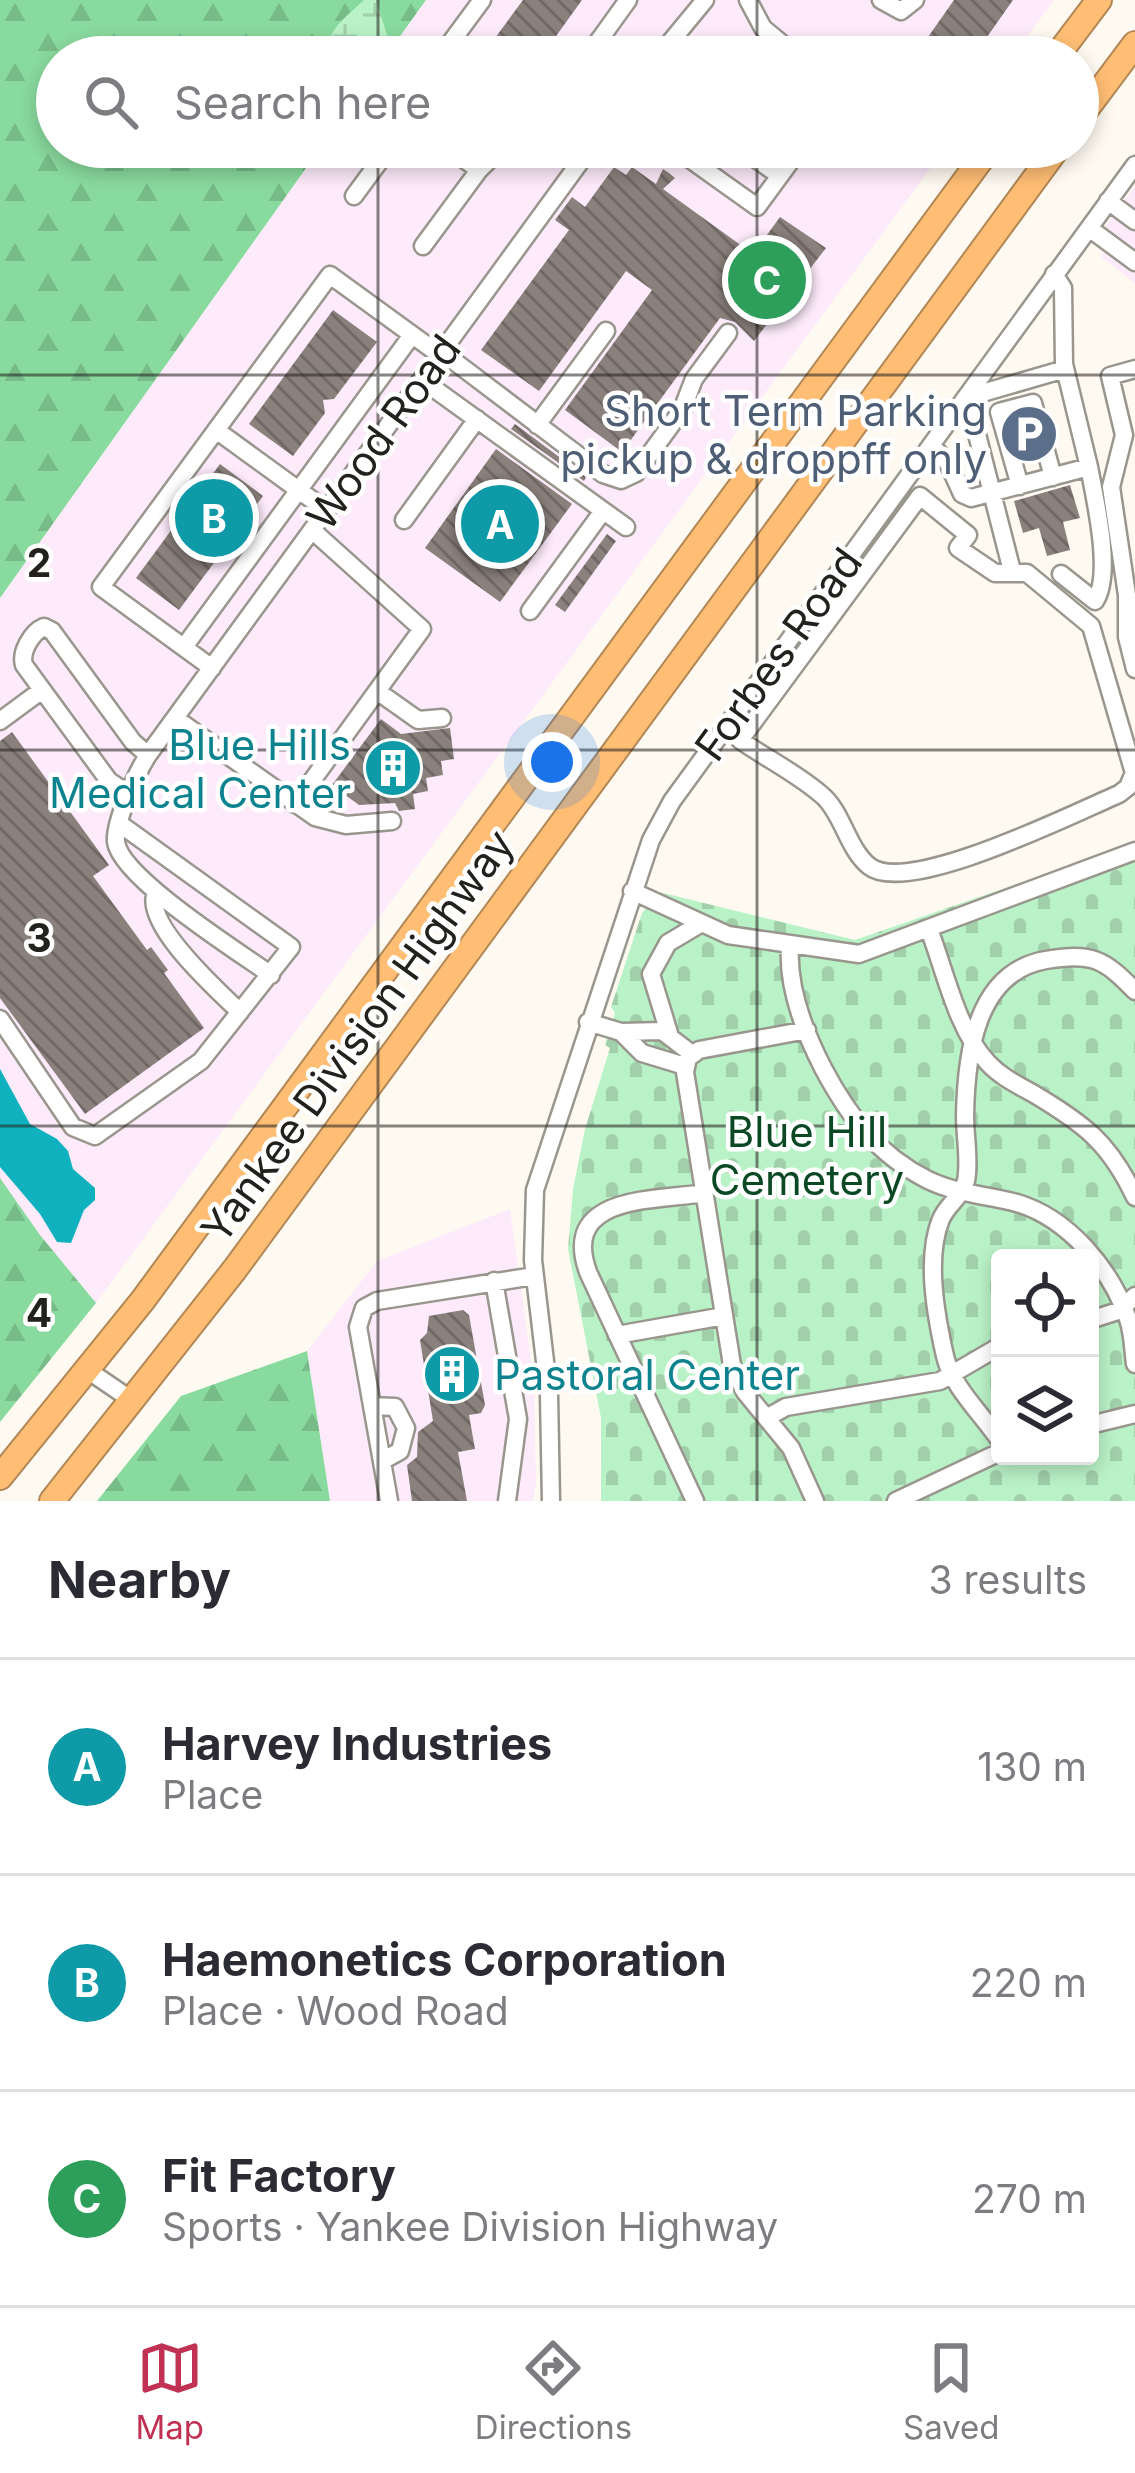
<!DOCTYPE html>
<html lang="en">
<head>
<meta charset="utf-8">
<style>
	:root { --surface:#fff; --page:#f7f7f7; --text:#2b2b33; --muted:#7c7c81; --line:#e1e1e2; --accent:#c13153 }
	body { margin:0; font-family:Inter,sans-serif; background:var(--page); color:var(--text) }
	.controls { position:absolute; right:36px; bottom:36px; display:grid; overflow:hidden; border-radius:12px; box-shadow:0 6px 18px #0003 }
	.controls button { width:108px; height:108px; display:grid; place-items:center; padding:0; border:0; border-bottom:3px solid var(--line); background:var(--surface); color:var(--text); font:60px sans-serif }
	.you { position:absolute; left:552px; top:762px; width:42px; height:42px; margin:-30px; border:9px solid #fff; border-radius:50%; background:#1a73e8; box-shadow:0 0 0 18px #1a73e833 }
	.badge { display:grid; place-items:center; width:78px; height:78px; border-radius:50%; background:var(--accent); color:#fff; font-size:39px; font-weight:700 }
	.pin { position:absolute; translate:-50% -50%; border:6px solid #fff; box-shadow:0 3px 12px #0006 }
	.list { margin:0; padding:0; list-style:none }
	h2 { display:flex; justify-content:space-between; align-items:center; height:156px; margin:0; padding:0 48px; font-size:51px }
	h2 small { font-size:39px; font-weight:400; color:var(--muted) }
	.list li { display:grid; grid-template-columns:78px 1fr auto; gap:36px; align-items:center; box-sizing:border-box; height:216px; padding:0 48px; border-top:3px solid var(--line) }
	.list b { display:block; font-size:45px; white-space:nowrap }
	.list p { margin:0; font-size:39px; white-space:nowrap; color:var(--muted) }
	.list em { font-size:39px; font-style:normal; color:var(--muted) }
	.icon { flex:none; width:66px; height:66px; fill:none; stroke:currentColor; stroke-width:2; stroke-linecap:round; stroke-linejoin:round }
	.map { position:relative; flex:none; width:1135px; height:1501px; overflow:hidden }
	.search { position:absolute; background:var(--surface); box-shadow:0 6px 18px #0003; left:36px; right:36px; top:36px; height:132px; display:flex; align-items:center; gap:30px; box-sizing:border-box; padding:0 42px; border-radius:66px; color:var(--muted); font-size:45px }
	.sheet { height:804px; background:var(--surface) }
	nav { display:flex; justify-content:space-around; align-items:center; box-sizing:border-box; height:168px; border-top:3px solid var(--line); background:var(--surface); font-size:33px; color:var(--muted) }
	nav a { display:grid; justify-items:center; gap:6px }
	nav .on { color:var(--accent) }
	.map>svg:first-child { display:block }
	.commercial { fill:#fdeafa }
	.forest { fill:url(#forest-firs) }
	.wetland { fill:url(#wetland-marsh) }
	.cemetery { fill:url(#cemetery-stones); fill-rule:evenodd }
	.water { fill:#0fb1bf }
	.building { fill:url(#building-back-hatch) }
	.lines { fill:none; stroke-linecap:round; stroke-linejoin:round }
	.minor-casing { stroke:#99968d; stroke-width:21 }
	.highway-casing { stroke:#b28756; stroke-width:28 }
	.minor { stroke:#fff; stroke-width:16 }
	.highway { stroke:#ffbe74; stroke-width:24 }
	.grid { fill:none; stroke:#22211d; stroke-width:3; stroke-opacity:0.55 }
	.labels { text-anchor:middle; dominant-baseline:central; stroke-width:9; stroke-linejoin:round; paint-order:stroke }
	.service-label { font-size:42px; fill:#4e5e75; stroke:#fff; text-anchor:end }
	.street-label { font-size:42px; fill:#22211d; stroke:#fff }
	.culture-label { font-size:42px; fill:#0d838f; stroke:#fff; text-anchor:end }
	.park-label { font-size:42px; fill:#0a4923; stroke:#fff }
	.grid-label { font-size:39px; text-anchor:middle; font-weight:bold; fill:#22211d; stroke:#fff; stroke-width:9; stroke-linejoin:round; paint-order:stroke }
</style>
</head>
<body>
<div class="map">
<svg width="1135" height="1501" viewBox="0 0 1135 1501">
	<defs>
		<pattern id="forest-firs" width="22" height="20" patternUnits="userSpaceOnUse" patternTransform="scale(3)"><rect width="22" height="20" fill="#89da9e"/><path d="M5 1l3.5 6h-7zM16 11l3.5 6h-7z" fill="#76bb88"/></pattern>
		<pattern id="wetland-marsh" width="20" height="14" patternUnits="userSpaceOnUse" patternTransform="scale(3)"><rect width="20" height="14" fill="#baf2c7"/><path d="M1 5h8M5 5V1M11 12h8M15 12V8" fill="none" stroke="#a0cfaa"/></pattern>
		<pattern id="cemetery-stones" width="16" height="16" patternUnits="userSpaceOnUse" patternTransform="scale(3)"><rect width="16" height="16" fill="#baf2c7"/><path d="M2 7V4a2 2 0 0 1 4 0v3zM10 15v-3a2 2 0 0 1 4 0v3z" fill="#a0cfaa"/></pattern>
		<pattern id="building-back-hatch" width="6" height="6" patternUnits="userSpaceOnUse" patternTransform="scale(3)"><rect width="6" height="6" fill="#8a807c"/><path d="M-1 5l2 2M0 0l6 6M5-1l2 2" fill="none" stroke="#706865"/></pattern>
	</defs>
	<rect width="100%" height="100%" fill="#fefaf1"/>
	<!-- commercial -->
	<path class="commercial" d="M 426,0 L 1054,0 L 1012,57 L 385,57 Z
		M 321,147 L 946,147 L 96,1303 L 40,1235 L 0,1178 L 0,598 Z
		M 1135,186 L 1135,283 L 1101,257 L 1106,248 L 1096,240 Z
		M 510,1209 L 534,1383 L 536,1483 L 533,1501 L 330,1501 L 307,1351 L 377,1261 Z"/>
	<!-- forest -->
	<path class="forest" d="M 0,0 L 426,0 L 385,57 L 57,57 L 57,147 L 321,147 L 0,598 Z
		M 0,1178 L 40,1235 L 96,1303 L 0,1422 Z
		M 307,1351 L 330,1501 L 97,1501 L 181,1396 Z"/>
	<!-- wetland -->
	<path class="wetland" d="M 364,0 L 376,0 L 388,38 L 380,57 L 331,57 C 321,32 348,16 364,0 Z"/>
	<!-- cemetery -->
	<path class="cemetery" d="M 1135,843 L 1135,1501 L 601,1501 L 601,1418 L 568,1249 L 573,1189 L 585,1129 L 610,1048 L 605,1045 L 615,1013 L 611,1007 L 642,913 L 659,892 L 855,940 ZM 1000,1258 L 1090,1258 L 1090,1456 L 1000,1456 Z"/>
	<!-- water -->
	<path class="water" d="M 0,1069 L 30,1124 L 57,1139 L 68,1151 L 73,1169 L 95,1188 L 95,1200 L 84,1210 L 71,1243 L 57,1242 L 40,1214 L 0,1167 Z"/>
	<!-- building -->
	<path class="building" d="M 523,0 L 582,0 L 541,57 L 481,57 Z
		M 954,0 L 1013,0 L 973,57 L 914,57 Z
		M 614,167 L 626,175 L 632,167 L 656,184 L 663,169 L 669,173 L 675,178 L 663,189 L 753,254 L 780,217 L 826,248 L 754,341 L 735,322 L 720,318 L 622,452 L 565,410 L 652,290 L 626,271 L 539,391 L 481,350 L 569,230 L 555,220 L 572,197 L 585,207 Z
		M 333,310 L 377,342 L 334,399 L 323,400 L 325,413 L 293,456 L 249,424 Z
		M 515,424 L 586,477 L 584,481 L 511,429 Z
		M 496,449 L 572,504 L 500,602 L 425,548 Z
		M 220,464 L 263,496 L 231,539 L 220,541 L 222,552 L 179,610 L 136,578 Z
		M 1070,485 L 1080,518 L 1063,522 L 1070,550 L 1047,556 L 1039,528 L 1023,533 L 1014,501 Z
		M 607,534 L 616,541 L 565,612 L 555,605 Z
		M 381,719 L 401,734 L 450,728 L 454,759 L 441,761 L 443,775 L 426,778 L 428,791 L 413,794 L 415,809 L 399,811 L 395,803 L 359,805 L 332,785 Z
		M 12,732 L 109,865 L 93,876 L 147,950 L 151,947 L 168,970 L 164,973 L 204,1028 L 85,1114 L 0,998 L 0,741 Z
		M 463,1310 L 469,1315 L 485,1405 L 481,1413 L 469,1415 L 475,1449 L 458,1452 L 467,1501 L 412,1501 L 407,1465 L 417,1457 L 418,1432 L 433,1421 L 420,1340 L 427,1333 L 429,1316 Z"/>
	<g class="lines">
		<defs>
			<path id="minor" d="M 748,0 L 763,28 L 798,57
				M 881,0 L 901,11 L 915,0
				M 440,57 L 482,0
				M 586,57 L 600,39
				M 625,57 L 600,39 L 628,0
				M 658,57 L 705,0
				M 447,147 L 479,170 L 493,156 L 516,147
				M 673,147 L 757,207 L 801,147
				M 739,147 L 780,176
				M 354,196 L 390,147
				M 1108,201 L 1135,221
				M 1089,228 L 1135,262
				M 423,246 L 479,170
				M 442,352 L 603,474 L 621,480 L 636,473 L 682,410 L 694,379 L 728,333
				M 1135,369 L 1110,376 L 1124,435 L 1111,487 L 1127,595 L 1127,637 L 1135,669
				M 422,380 L 626,527
				M 537,425 L 606,331
				M 216,430 L 326,510
				M 931,445 L 948,463 L 962,494 L 971,498 L 1089,467 L 1064,364 L 1063,288 L 1054,274
				M 1020,486 L 999,412 L 1033,403 L 1053,477
				M 920,496 L 968,535 L 958,548 L 995,573 L 1027,573 L 1091,626 L 1134,773 L 1128,787 L 1119,794 C 1074,813 907,897 869,866 C 848,849 843,815 824,797 C 800,775 767,759 740,740 Z
				M 404,520 L 477,419
				M 1012,571 L 970,407 L 965,398 L 1065,369
				M 1061,574 L 1095,601 C 1113,574 1095,499 1089,467
				M 530,611 L 603,511
				M 184,647 L 412,335
				M 212,668 L 101,587 L 330,275 L 440,355
				M 377,691 L 418,720 L 442,718
				M 175,718 L 315,817 L 346,825 L 392,821
				M 0,721 L 42,690
				M 130,795 L 109,781 L 24,665 C 20,652 32,632 44,627 L 52,631 L 133,742 L 148,755
				M 295,804 L 422,629 L 312,530
				M 632,891 L 728,935 L 859,954 L 1135,851
				M 156,892 C 142,923 217,990 240,1012
				M 929,929 C 945,971 957,1030 988,1063 C 1001,1077 1018,1085 1034,1094 C 1084,1124 1109,1142 1135,1197
				M 790,945 C 787,986 805,1033 823,1068 C 849,1117 878,1155 928,1180 C 957,1194 987,1195 1017,1203 C 1068,1218 1111,1269 1128,1319 C 1133,1333 1133,1349 1135,1364
				M 271,975 C 239,952 121,878 116,842 C 114,823 137,772 148,755 L 591,147
				M 0,1019 L 73,1127 L 95,1136 L 201,1061 L 291,947 L 120,824
				M 588,1022 L 621,1032 L 662,1031 L 692,1054
				M 807,1030 L 699,1050 L 688,1058 L 685,1072 L 732,1365 L 745,1392 L 791,1448 L 815,1501
				M 621,1032 L 642,1053 L 685,1066
				M 669,1033 L 651,974 L 668,943 L 700,924
				M 494,1281 L 518,1419 L 507,1501
				M 1090,1320 L 1118,1311 L 1135,1296
				M 617,1335 L 724,1316
				M 89,1371 L 133,1401
				M 372,1406 L 395,1407 L 406,1428 L 400,1451 L 382,1461
				M 768,1417 L 786,1407 L 940,1381 L 1000,1346
				M 1090,1425 L 1135,1414
				M 1000,1441 C 983,1415 952,1387 945,1356 C 936,1316 925,1258 941,1219 C 947,1205 962,1196 966,1181 C 970,1161 965,1137 965,1116 C 966,1056 975,972 1046,960 C 1092,952 1104,959 1135,991
				M 389,1501 L 358,1327 L 364,1308 L 377,1301 L 534,1276
				M 551,1501 L 549,1395 L 533,1260 L 535,1190 L 651,840 L 672,801 L 1135,165
				M 695,1501 L 588,1272 C 560,1194 656,1201 704,1193
				M 896,1501 L 1000,1452"/>
			<path id="highway" d="M 1056,57 L 1099,0
				M 1078,120 L 1135,44
				M 0,1477 L 143,1300 L 990,147
				M 52,1501 L 235,1269 L 1058,147"/>
		</defs>
		<!-- minor casing -->
		<use href="#minor" class="minor-casing"/>
		<!-- highway casing -->
		<use href="#highway" class="highway-casing"/>
		<!-- minor -->
		<use href="#minor" class="minor"/>
		<!-- highway -->
		<use href="#highway" class="highway"/>
	</g>
	<!-- grid -->
	<path class="grid" d="M 378,0 L 378,57M 757,0 L 757,57M 378,147 L 378,1501M 757,147 L 757,1501M 0,375 L 1135,375M 0,750 L 1135,750M 0,1126 L 1135,1126"/>
	<!-- icons -->
	<defs>
		<symbol id="parking-disc" viewBox="-11 -11 22 22"><circle r="9.5" fill="#5c6f8a" stroke="#fff"/><path d="M-3.5-5.5H1a3.5 3.5 0 0 1 0 7H-1V5.5H-3.5ZM-1-3.4V-.6H.8a1.4 1.4 0 0 0 0-2.8Z" fill="#fff"/></symbol>
		<symbol id="building-disc" viewBox="-11 -11 22 22"><circle r="9.5" fill="#0f9aa8" stroke="#fff"/><path d="M-4-6H4V6H1V3H-1V6H-4ZM-2.5-4.3h1.7v1.8h-1.7ZM.8-4.3h1.7v1.8H.8ZM-2.5-1h1.7V.8h-1.7ZM.8-1h1.7V.8H.8Z" fill="#fff"/></symbol>
	</defs>
	<g fill-rule="evenodd">
		<use href="#parking-disc" x="996" y="401" width="66" height="66"/>
		<use href="#building-disc" x="360" y="735" width="66" height="66"/>
		<use href="#building-disc" x="419" y="1341" width="66" height="66"/>
	</g>
	<g class="labels">
		<!-- service labels -->
		<g class="service-label">
			<text x="987" y="410">Short Term Parking<tspan x="987" dy="48">pickup &amp; droppff only</tspan></text>
		</g>
		<!-- street labels -->
		<g class="street-label">
			<text transform="translate(383 432) rotate(-54)">Wood Road</text>
			<text transform="translate(778 654) rotate(-54)">Forbes Road</text>
			<text transform="translate(357 1036) rotate(-54)">Yankee Division Highway</text>
		</g>
		<!-- culture labels -->
		<g class="culture-label">
			<text x="351" y="744">Blue Hills<tspan x="351" dy="48">Medical Center</tspan></text>
			<text x="494" y="1374" text-anchor="start">Pastoral Center</text>
		</g>
		<!-- park labels -->
		<g class="park-label">
			<text x="807" y="1131">Blue Hill<tspan x="807" dy="48">Cemetery</tspan></text>
		</g>
	</g>
	<g class="grid-label">
		<text x="39" y="577">2</text>
		<text x="39" y="952">3</text>
		<text x="39" y="1327">4</text>
	</g>
</svg>
<div class="controls">
<button><svg class="icon" aria-label="locate" viewBox="0 0 24 24"><circle cx="12" cy="12" r="6"/><path d="M12 2v4M12 18v4M2 12h4M18 12h4"/></svg></button>
<button><svg class="icon" aria-label="layers" viewBox="0 0 24 24"><path d="M12 4l9 5-9 5-9-5zM3 14l9 5 9-5"/></svg></button>
</div>
<div class="you"></div>
<div class="pin badge" style="left:500px;top:524px;background:#0f9aa8">A</div>
<div class="pin badge" style="left:214px;top:518px;background:#0f9aa8">B</div>
<div class="pin badge" style="left:767px;top:280px;background:#2e9e5b">C</div>
<div class="search"><svg class="icon" aria-label="search" viewBox="0 0 24 24"><circle cx="10" cy="10" r="6"/><path d="M15 15l6 6"/></svg>Search here</div>
</div>
<section class="sheet">
<h2>Nearby<small>3 results</small></h2>
<ul class="list">
<li><span class="badge" style="background:#0f9aa8">A</span><div><b>Harvey Industries</b><p>Place</p></div><em>130 m</em></li>
<li><span class="badge" style="background:#0f9aa8">B</span><div><b>Haemonetics Corporation</b><p>Place · Wood Road</p></div><em>220 m</em></li>
<li><span class="badge" style="background:#2e9e5b">C</span><div><b>Fit Factory</b><p>Sports · Yankee Division Highway</p></div><em>270 m</em></li>
</ul>
</section>
<nav>
<a class="on"><svg class="icon" aria-label="map" viewBox="0 0 24 24"><path d="M3 6l6-2 6 2 6-2v14l-6 2-6-2-6 2zM9 4v14M15 6v14"/></svg>Map</a>
<a><svg class="icon" aria-label="directions" viewBox="0 0 24 24"><path d="M12 3l9 9-9 9-9-9zM9 14v-3h6M13 9l2 2-2 2"/></svg>Directions</a>
<a><svg class="icon" aria-label="saved" viewBox="0 0 24 24"><path d="M7 4h10v16l-5-4-5 4z"/></svg>Saved</a>
</nav>
</body>
</html>
